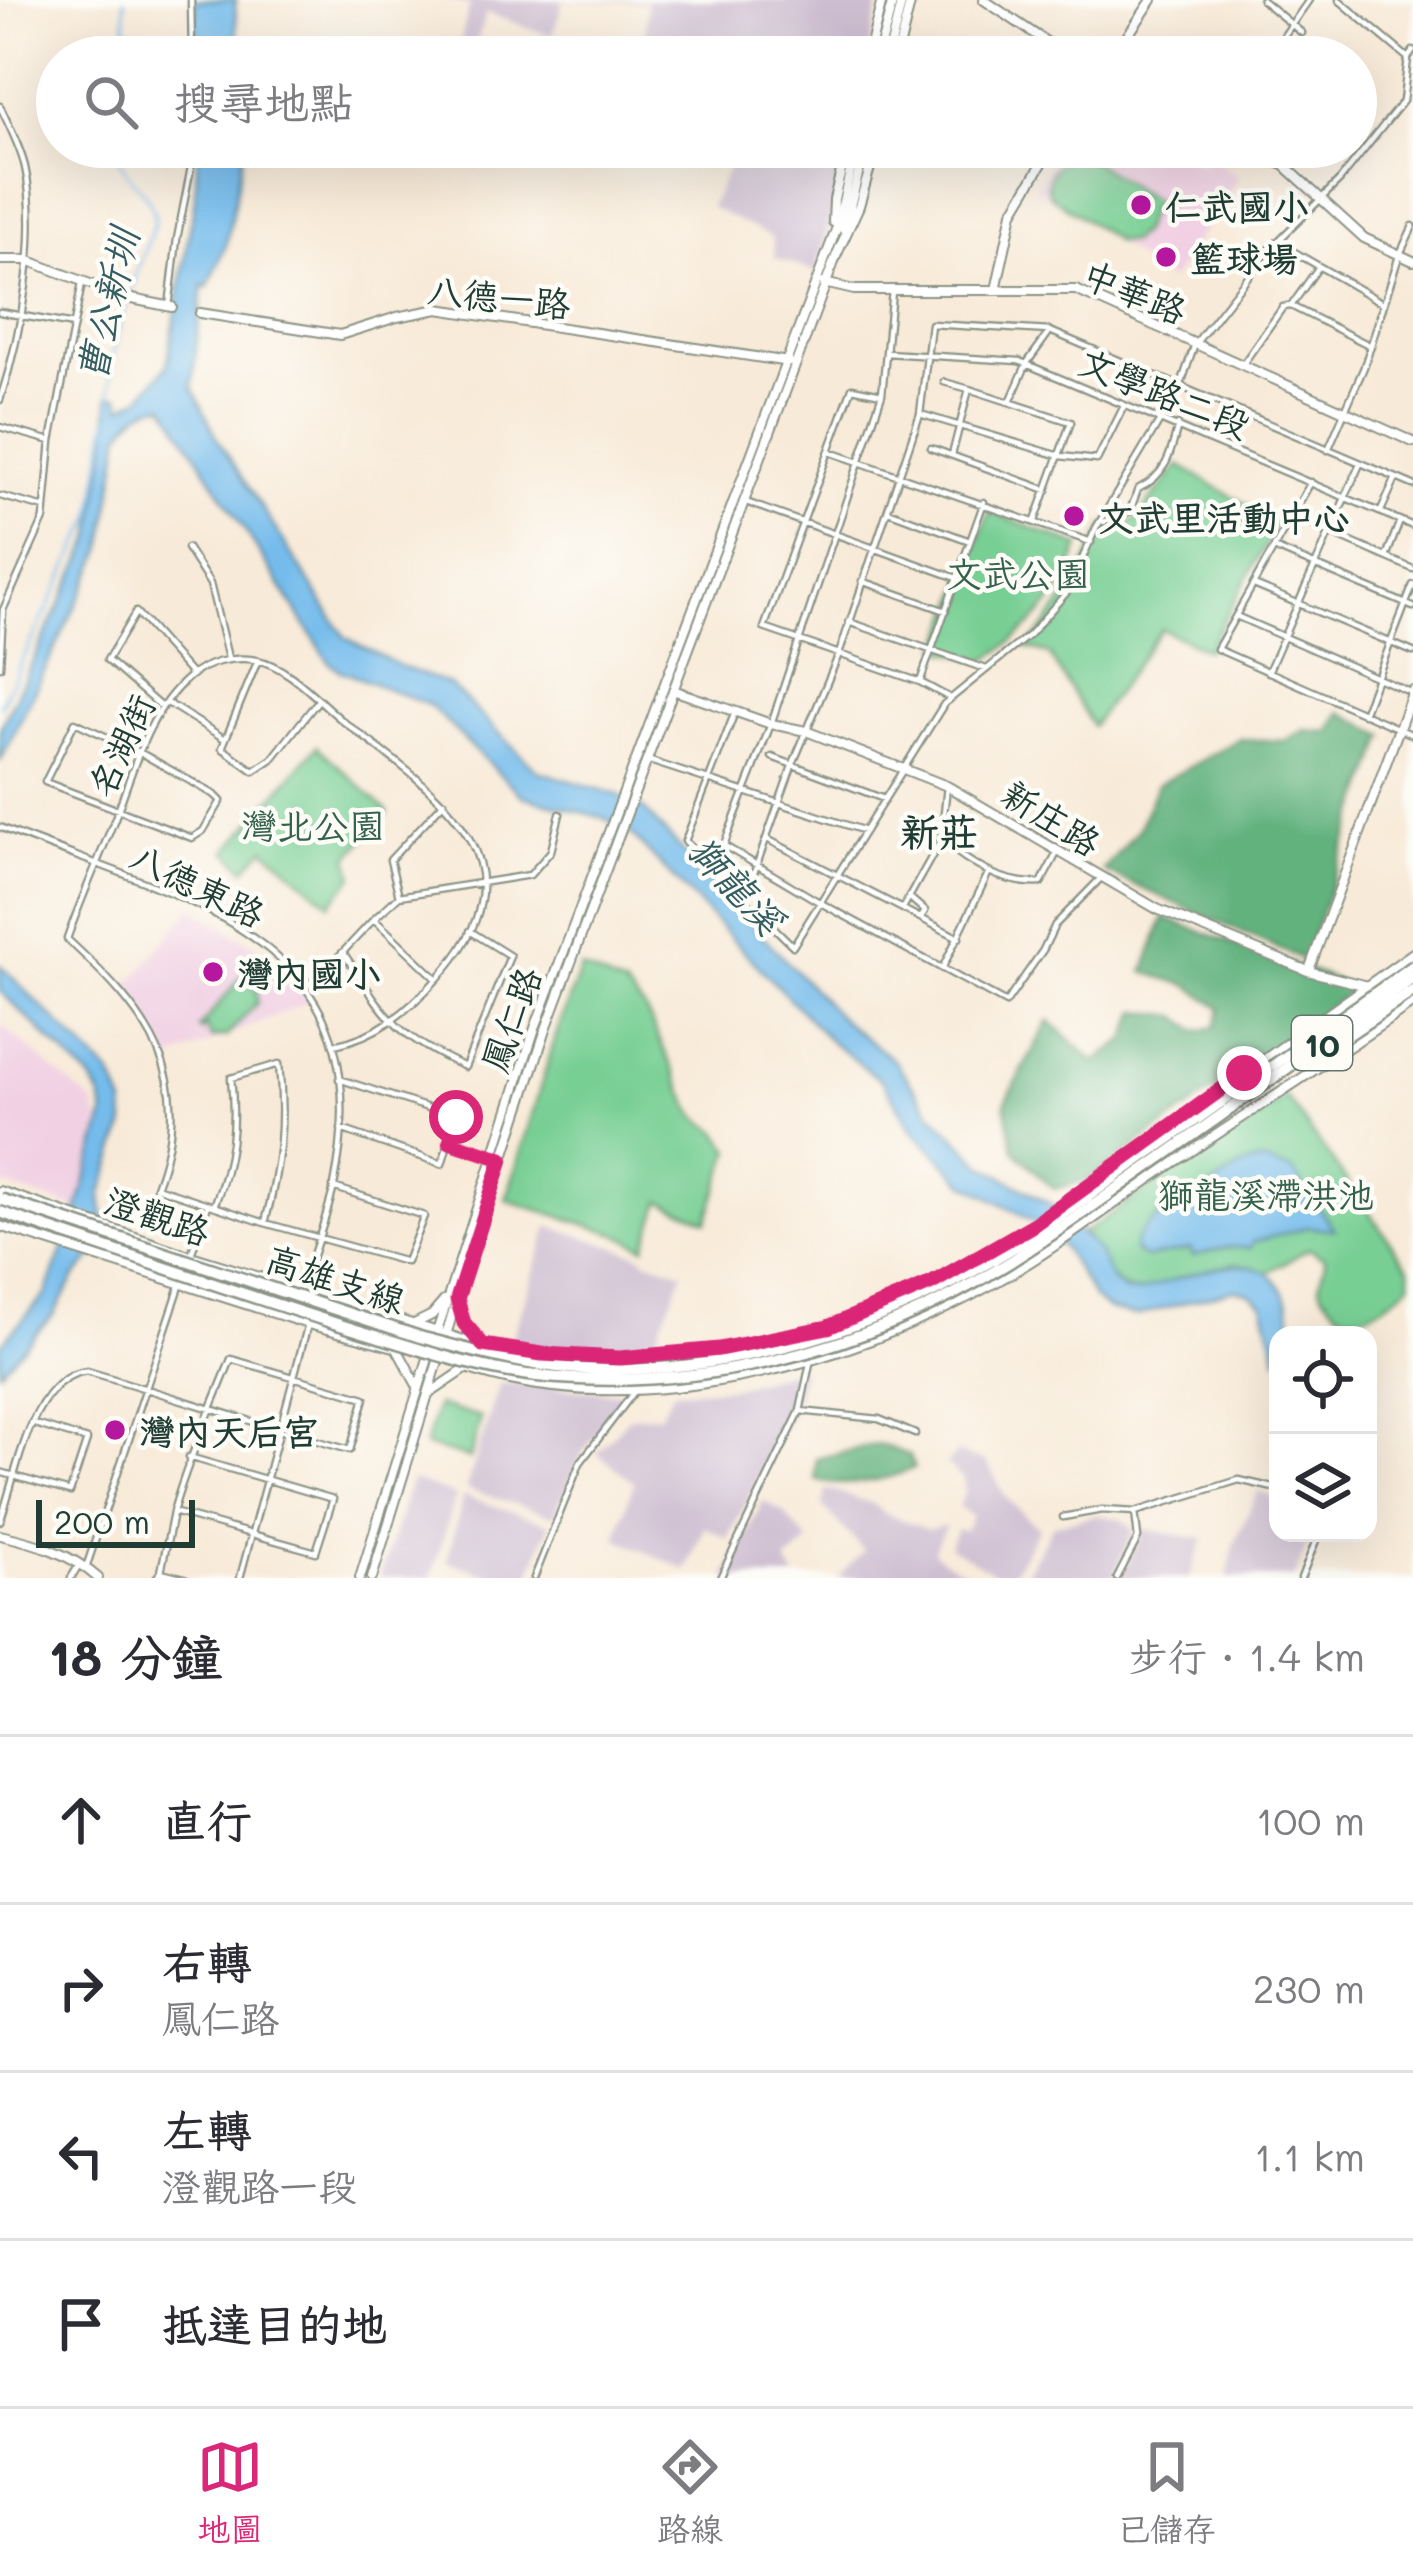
<!DOCTYPE html>
<html lang="zh-TW">
<head>
<meta charset="utf-8">
<style>
	:root { --surface:#fff; --page:#f2f2f3; --text:#2b2b33; --muted:#7c7c81; --line:#e1e1e2; --accent:#db2777 }
	body { margin:0; font-family:Mali,"LXGW WenKai TC",sans-serif; background:var(--page); color:var(--text) }
	.controls { position:absolute; right:36px; bottom:36px; display:grid; overflow:hidden; border-radius:24px; box-shadow:0 12px 48px #0002 }
	.controls button { width:108px; height:108px; display:grid; place-items:center; padding:0; border:0; border-bottom:3px solid var(--line); background:var(--surface); color:var(--text); font:60px sans-serif }
	.scale { position:absolute; left:36px; bottom:30px; width:159px; box-sizing:border-box; padding-left:12px; border:6px solid #1f3d34; border-top:0; font-size:33px; line-height:42px; white-space:nowrap; color:#1f3d34; -webkit-text-stroke:9px #fdfcf7; paint-order:stroke }
	.stop { position:absolute; width:36px; height:36px; margin:-27px; border:9px solid #db2777; border-radius:50%; background:#fff }
	.stop.end { background:#db2777; border-color:#fff; box-shadow:0 3px 12px #0008 }
	.list { margin:0; padding:0; list-style:none }
	h2 { display:flex; justify-content:space-between; align-items:center; height:156px; margin:0; padding:0 48px; font-size:51px }
	h2 small { font-size:39px; font-weight:400; color:var(--muted) }
	.list li { display:grid; grid-template-columns:78px 1fr auto; gap:36px; align-items:center; box-sizing:border-box; height:168px; padding:0 48px; border-top:3px solid var(--line) }
	.list b { display:block; font-size:45px; white-space:nowrap }
	.list p { margin:0; font-size:39px; white-space:nowrap; color:var(--muted) }
	.list em { font-size:39px; font-style:normal; color:var(--muted) }
	.icon { flex:none; width:66px; height:66px; fill:none; stroke:currentColor; stroke-width:2; stroke-linecap:round; stroke-linejoin:round }
	.map { position:relative; flex:none; width:1413px; height:1578px; overflow:hidden }
	.search { position:absolute; background:var(--surface); box-shadow:0 12px 48px #0002; left:36px; right:36px; top:36px; height:132px; display:flex; align-items:center; gap:30px; box-sizing:border-box; padding:0 42px; border-radius:66px; color:var(--muted); font-size:45px }
	.sheet { height:828px; background:var(--surface) }
	nav { display:flex; justify-content:space-around; align-items:center; box-sizing:border-box; height:168px; border-top:3px solid var(--line); background:var(--surface); font-size:33px; color:var(--muted) }
	nav a { display:grid; justify-items:center; gap:6px }
	nav .on { color:var(--accent) }
	.map>svg:first-child { display:block }
	.built { fill:#f1d0e3 }
	.industrial { fill:#cebed1 }
	.green { fill:#78cf94; stroke:#4c8664; stroke-width:3 }
	.forest { fill:#62b27e; stroke:#407859; stroke-width:3 }
	.water { fill:#74bcec; stroke:#4a7c90; stroke-width:3 }
	.lines { fill:none; stroke-linecap:round; stroke-linejoin:round }
	.stream { stroke:#74bcec; stroke-width:3 }
	.street-casing { stroke:#8c9486; stroke-width:9 }
	.secondary-casing { stroke:#8c9486; stroke-width:12 }
	.street { stroke:#fff; stroke-width:4.5 }
	.secondary { stroke:#fff; stroke-width:8 }
	.highway-bridge-casing { stroke:#8c9486; stroke-width:15; stroke-linecap:butt }
	.highway-bridge { stroke:#fff; stroke-width:10 }
	.route { stroke:#db2777; stroke-width:15 }
	.poi-dot { fill:#b5179e; stroke:#fdfcf7; stroke-width:4.5 }
	.labels { text-anchor:middle; dominant-baseline:central; stroke-width:9; stroke-linejoin:round; paint-order:stroke }
	.shield { fill:#fdfcf7; stroke:#62766e; stroke-width:3 }
	.shield-label { font-size:33px; font-weight:bold; fill:#1f3d34 }
	.poi-label { font-size:36px; font-weight:bold; fill:#1f3d34; stroke:#fdfcf7; text-anchor:start }
	.street-label { font-size:36px; fill:#1f3d34; stroke:#fdfcf7 }
	.park-label { font-size:36px; fill:#35624c; stroke:#fdfcf7 }
	.water-label { font-size:39px; font-style:italic; fill:#345d62; stroke:#fdfcf7 }
	.neighbourhood-label { font-size:39px; font-weight:bold; fill:#1f3d34; stroke:#fdfcf7 }
</style>
</head>
<body>
<div class="map">
<svg width="1413" height="1578" viewBox="0 0 1413 1578">
	<rect width="100%" height="100%" fill="#fdfcf7"/>
	<filter id="ink" filterUnits="userSpaceOnUse"><feTurbulence type="fractalNoise" baseFrequency=".00833" numOctaves="2"/><feDisplacementMap in="SourceGraphic" scale="24" xChannelSelector="R" yChannelSelector="G"/><feConvolveMatrix kernelMatrix="1 2 1 2 8 2 1 2 1" color-interpolation-filters="sRGB"/></filter>
	<filter id="wash" filterUnits="userSpaceOnUse"><feTurbulence type="fractalNoise" baseFrequency=".004" numOctaves="4" result="noise"/><feDisplacementMap in="SourceGraphic" scale="48" xChannelSelector="R" yChannelSelector="G"/><feGaussianBlur stdDeviation="2.7" result="paint"/><feColorMatrix in="noise" values="0 0 0 0 0 0 0 0 0 0 0 0 0 0 0 0 0 1.4 0 .05"/><feComposite in="paint" operator="in"/></filter>
	<g filter="url(#wash)">
		<rect width="100%" height="100%" fill="#f8ead8"/>
		<!-- built -->
		<path class="built" d="M 1062,147 L 1196,147 L 1190,160 L 1201,166 L 1209,157 L 1239,177 L 1170,281 L 1036,187 Z
			M 192,908 L 273,958 L 311,1001 L 168,1061 L 157,1035 L 126,988 Z
			M 0,1024 L 94,1104 L 100,1123 L 78,1209 L 0,1184 Z"/>
		<!-- industrial -->
		<path class="industrial" d="M 445,0 L 880,0 L 867,57 L 644,57 L 647,2 L 563,1 L 552,36 L 486,13 L 473,54 L 458,50 L 470,5 Z
			M 738,147 L 845,147 L 833,212 L 816,272 L 775,258 L 772,237 L 710,207 Z
			M 549,1226 L 641,1255 L 646,1260 L 683,1272 L 650,1351 L 535,1350 L 510,1345 Z
			M 803,1368 L 794,1406 L 728,1539 L 705,1527 L 686,1570 L 616,1538 L 634,1482 L 597,1453 L 630,1416 L 659,1415 L 673,1391 L 731,1388 Z
			M 500,1383 L 625,1393 L 583,1452 L 554,1516 L 466,1489 Z
			M 957,1453 L 987,1462 L 1006,1498 L 1039,1528 L 1010,1578 L 1003,1578 L 949,1547 L 957,1529 L 965,1531 L 972,1516 L 958,1507 L 965,1492 L 963,1479 L 946,1464 Z
			M 411,1480 L 456,1496 L 431,1578 L 380,1578 Z
			M 826,1489 L 871,1503 L 886,1514 L 928,1530 L 946,1525 L 933,1551 L 943,1560 L 977,1578 L 838,1578 L 864,1551 L 822,1505 Z
			M 1258,1491 L 1278,1500 L 1278,1533 L 1311,1533 L 1295,1578 L 1227,1578 L 1234,1544 Z
			M 463,1496 L 550,1524 L 528,1578 L 497,1578 L 447,1561 Z
			M 763,1501 L 783,1512 L 809,1542 L 786,1562 L 796,1578 L 725,1578 Z
			M 1096,1515 L 1121,1519 L 1134,1530 L 1112,1578 L 1023,1578 L 1053,1525 Z
			M 1144,1530 L 1204,1539 L 1189,1578 L 1121,1578 Z"/>
		<!-- green -->
		<path class="green" d="M 1071,147 L 1164,208 L 1160,214 L 1149,209 L 1143,230 L 1130,242 L 1117,242 L 1050,195 C 1044,178 1053,164 1069,157 L 1065,154 Z
			M 1179,465 L 1278,523 L 1207,650 L 1161,629 L 1092,726 L 1049,654 L 1026,647 C 1062,613 1083,570 1105,525 L 1133,522 Z
			M 989,512 L 1080,546 C 1063,598 1030,632 985,661 L 940,649 Z
			M 317,746 L 388,812 L 349,857 L 354,876 L 330,904 L 265,848 L 245,869 L 227,851 Z
			M 254,962 L 258,965 L 244,982 L 257,990 L 257,1003 L 227,1036 L 211,1038 L 206,1026 L 202,1031 L 199,1028 Z
			M 581,968 L 624,987 L 645,1009 L 694,1114 L 718,1132 L 731,1150 L 707,1221 L 661,1201 L 645,1247 L 614,1233 L 506,1200 L 558,1029 Z
			M 1286,1097 L 1410,1269 L 1410,1283 C 1393,1301 1359,1327 1337,1309 C 1330,1303 1321,1295 1320,1286 C 1319,1278 1325,1267 1325,1258 L 1309,1249 L 1266,1273 L 1235,1263 L 1139,1292 C 1108,1290 1102,1255 1083,1233 Z
			M 437,1405 L 481,1418 L 470,1459 L 425,1446 Z"/>
		<!-- forest -->
		<path class="forest" d="M 1341,712 L 1385,736 L 1304,960 L 1103,871 L 1139,828 L 1157,785 L 1240,739 L 1284,741 L 1305,730 L 1329,732 Z
			M 1164,918 L 1356,988 L 1089,1180 L 1054,1189 L 1014,1150 L 1005,1103 L 1049,1020 L 1095,1062 L 1126,1040 L 1138,1011 L 1178,1016 L 1197,1031 L 1215,1027 L 1221,1009 L 1190,986 L 1144,972 Z
			M 878,1444 L 909,1455 L 914,1468 C 888,1480 843,1489 816,1480 L 816,1459 Z"/>
		<!-- water -->
		<path class="water" d="M 195,0 L 235,0 L 238,57 L 197,57 Z
			M 198,147 L 244,150 L 226,245 L 208,287 L 203,285 L 192,386 L 218,440 L 345,637 L 400,666 L 450,685 L 538,771 L 618,795 L 643,809 L 843,1021 L 895,1061 L 931,1112 L 983,1165 L 1052,1205 L 1098,1251 L 1112,1280 L 1124,1291 L 1139,1292 C 1182,1279 1261,1237 1286,1297 C 1290,1309 1292,1323 1295,1335 L 1278,1335 L 1278,1361 L 1263,1304 L 1250,1293 L 1234,1289 L 1136,1316 L 1109,1310 L 1094,1298 L 1064,1249 L 1033,1221 L 965,1183 L 913,1130 L 883,1082 L 829,1040 L 631,834 L 604,818 L 522,796 L 429,705 L 341,671 L 329,662 L 165,405 C 147,405 131,417 122,433 L 103,550 L 0,762 L 0,729 L 92,539 L 107,444 L 109,396 L 120,397 L 122,407 L 140,398 L 167,366 L 195,198 Z
			M 0,965 L 112,1076 L 124,1105 L 125,1125 L 101,1196 L 105,1226 L 93,1256 L 74,1278 L 54,1314 L 0,1371 L 0,1345 L 46,1294 L 76,1215 L 105,1114 L 101,1097 L 92,1081 L 0,991 Z
			M 1261,1161 L 1293,1171 L 1334,1229 L 1307,1227 L 1253,1242 L 1251,1248 L 1227,1247 L 1193,1256 L 1191,1249 L 1146,1258 L 1134,1251 C 1134,1232 1159,1213 1175,1211 L 1241,1167 Z"/>
		<g class="lines">
			<!-- stream -->
			<path class="stream" d="M 124,0 L 128,57
				M 111,396 C 106,339 139,274 155,220 C 152,188 116,176 118,147
				M 0,706 L 93,517 L 108,419"/>
		</g>
	</g>
	<g filter="url(#ink)">
		<g class="lines">
			<defs>
				<path id="street" d="M 191,0 L 192,57
					M 1262,0 L 1302,33
					M 1339,0 L 1408,58
					M 1269,57 L 1309,0
					M 0,106 C 9,126 20,146 25,167 C 40,235 21,335 0,400
					M 1277,242 L 1381,302
					M 1291,306 L 1318,268
					M 169,307 L 177,239 L 195,147
					M 0,312 L 74,325
					M 886,353 L 1019,361 L 1413,526
					M 1243,364 L 1283,307 L 1291,306 L 1371,346
					M 944,382 L 969,389
					M 882,394 L 852,388 L 764,628 L 920,682 L 950,698
					M 1010,402 L 1027,363 L 1048,334
					M 920,414 L 1060,456 L 1097,460 L 1124,406
					M 0,427 L 51,441
					M 931,448 L 1047,490
					M 1328,450 L 1364,367 L 1399,256 L 1413,226
					M 830,452 L 1091,542
					M 952,455 L 969,389 L 1071,422 L 1035,521
					M 1311,482 L 1217,649 L 1413,735
					M 0,496 L 45,508
					M 743,501 L 957,578
					M 888,511 L 970,541
					M 1381,511 L 1396,478
					M 1292,516 L 1413,569
					M 1104,522 L 1130,511 L 1138,489 C 1166,476 1171,454 1178,425
					M 187,548 L 210,584 L 228,658
					M 1274,548 L 1413,607
					M 1386,557 L 1400,521
					M 862,581 L 946,611
					M 1254,585 L 1413,652
					M 1236,616 L 1412,693
					M 849,622 L 986,669
					M 258,660 L 222,748 L 254,771 L 272,759 L 317,702
					M 0,667 L 3,610 L 44,519 L 51,441 L 82,283
					M 1268,672 L 1360,464
					M 920,682 L 984,502
					M 166,702 L 225,739
					M 161,707 L 107,660 L 136,612 L 191,674
					M 735,712 L 685,841 L 793,946 L 944,704 L 1029,635 L 1068,591 L 1096,528 L 1180,387 L 1195,344 L 1268,251 L 1340,180 L 1403,101 L 1408,58 L 1413,51
					M 1363,714 L 1413,585
					M 75,722 L 139,752 L 215,795 L 221,801 L 203,831 L 192,838 L 45,782 Z
					M 772,757 L 884,799
					M 650,761 L 865,831
					M 444,802 L 390,860 L 399,896 L 530,875 L 551,851 L 560,814
					M 0,827 C 183,902 386,931 334,1186 C 326,1221 312,1256 301,1291
					M 767,839 L 959,938
					M 941,840 C 970,864 1002,885 1041,883 L 1058,851
					M 723,845 L 819,902 L 1006,1003 L 1043,950 L 1055,925 L 1100,879
					M 715,868 L 771,724 L 882,394 L 892,291
					M 909,897 L 925,911 L 921,918
					M 745,898 L 792,766 L 839,654 L 920,414 L 931,324 L 1050,331 L 1413,485
					M 903,908 L 941,840 L 947,786
					M 374,919 L 399,896
					M 942,969 L 988,874
					M 437,979 L 374,919 L 343,952 C 386,1016 392,1034 465,1067 L 510,956 L 470,931
					M 308,985 L 343,952
					M 339,1079 L 456,1117 L 442,1164 L 341,1129
					M 450,1142 L 491,1155
					M 333,1187 L 424,1216 L 406,1262 L 265,1223 L 156,1187 C 199,1075 146,1012 67,939 C 82,896 101,855 117,813 C 135,765 148,712 188,678 C 206,662 233,656 256,660 C 288,665 319,702 344,722 C 435,791 545,860 438,978 C 408,1011 378,1036 334,1045
					M 214,1206 C 232,1162 236,1124 231,1078 L 279,1064 C 285,1123 280,1166 265,1223
					M 185,1272 L 208,1205
					M 800,1411 L 879,1419 L 915,1434
					M 0,1472 L 70,1492 L 87,1440 L 32,1423
					M 1063,1517 L 1102,1510 L 1135,1512 L 1239,1480 L 1278,1489
					M 0,1521 C 17,1476 30,1377 87,1371 C 175,1397 262,1426 350,1450 L 365,1398 L 231,1359 C 211,1410 188,1459 173,1512 L 316,1552 L 333,1499 L 189,1457
					M 86,1568 L 181,1283
					M 161,1572 L 173,1513
					M 71,1578 L 80,1563
					M 156,1578 L 161,1572 L 185,1578
					M 240,1578 L 308,1324
					M 534,1578 L 580,1463 L 637,1388
					M 720,1578 L 800,1411 L 810,1363
					M 1117,1578 L 1138,1538 L 1135,1512
					M 1301,1578 L 1319,1533"/>
				<path id="secondary" d="M 984,0 L 1069,57
					M 868,57 L 882,0
					M 878,57 L 893,0
					M 888,57 L 902,0
					M 897,57 L 911,0
					M 1113,57 L 1152,0
					M 1235,147 L 1284,165 L 1364,238 L 1413,261
					M 833,222 L 834,199 L 847,147
					M 844,230 L 865,147
					M 0,260 L 27,260 L 127,298 L 172,307
					M 824,283 L 854,290 L 1076,290 L 1413,442
					M 996,290 L 1013,212 L 1052,147
					M 200,313 L 340,335 L 397,317 L 438,309 L 789,362
					M 673,690 L 771,724 L 806,731 L 947,786 L 1157,909 L 1308,971 L 1367,986
					M 1309,970 L 1413,691
					M 0,1191 L 191,1256 L 477,1344 L 542,1354 L 620,1358 L 719,1349 L 828,1327 L 932,1283 L 1033,1225 L 1413,953
					M 0,1226 L 308,1324 L 394,1347
					M 457,1301 L 464,1323 L 482,1344
					M 320,1320 L 333,1315 L 432,1347 L 444,1345
					M 410,1326 L 432,1315 L 444,1301
					M 435,1338 L 535,1028 L 837,227 L 856,147
					M 396,1347 L 418,1387
					M 442,1350 L 492,1361
					M 466,1368 C 635,1424 849,1366 998,1281 C 1059,1247 1113,1203 1172,1164 C 1252,1111 1334,1058 1413,1003
					M 429,1394 L 467,1368
					M 0,1535 C 36,1543 70,1553 98,1578
					M 360,1578 L 430,1352
					M 372,1578 L 457,1299 L 546,1029 L 837,254 L 859,206 L 876,147"/>
			</defs>
			<!-- street casing -->
			<use href="#street" class="street-casing"/>
			<!-- secondary casing -->
			<use href="#secondary" class="secondary-casing"/>
			<!-- street -->
			<use href="#street" class="street"/>
			<!-- secondary -->
			<use href="#secondary" class="secondary"/>
			<defs>
				<path id="highway-bridge" d="M 1305,1064 L 1413,991
					M 0,1199 L 420,1337 C 458,1347 496,1358 535,1364 C 687,1387 866,1337 996,1258 C 1051,1226 1101,1186 1153,1150 C 1240,1089 1327,1028 1413,966
					M 0,1212 C 117,1252 235,1292 353,1329 C 413,1347 474,1369 537,1376 C 700,1393 866,1351 1005,1265 C 1059,1232 1110,1193 1162,1157 C 1246,1098 1329,1038 1413,978"/>
			</defs>
			<!-- highway-bridge casing -->
			<use href="#highway-bridge" class="highway-bridge-casing"/>
			<!-- highway-bridge -->
			<use href="#highway-bridge" class="highway-bridge"/>
		</g>
	</g>
	<g class="lines" filter="url(#ink)">
		<!-- route -->
		<path class="route" d="M 456,1117 L 450,1142 L 502,1159 L 457,1299 L 464,1323 L 483,1345 L 542,1354 L 620,1358 L 719,1349 L 828,1327 L 932,1283 L 1033,1225 L 1244,1073"/>
	</g>
	<!-- markers -->
	<g class="poi-dot">
		<circle cx="1141" cy="205" r="12"/>
		<circle cx="1166" cy="257" r="12"/>
		<circle cx="1074" cy="516" r="12"/>
		<circle cx="213" cy="972" r="12"/>
		<circle cx="115" cy="1430" r="12"/>
	</g>
	<g class="labels">
		<!-- shield labels -->
		<rect class="shield" x="1292" y="1016" width="60" height="54" rx="9"/>
		<g class="shield-label">
			<text x="1322" y="1043">10</text>
		</g>
		<!-- poi labels -->
		<g class="poi-label">
			<text x="1165" y="205">仁武國小</text>
			<text x="1190" y="257">籃球場</text>
			<text x="1098" y="516">文武里活動中心</text>
			<text x="237" y="972">灣內國小</text>
			<text x="139" y="1430">灣內天后宮</text>
		</g>
		<!-- street labels -->
		<g class="street-label">
			<text transform="translate(1135 291) rotate(22)">中華路</text>
			<text transform="translate(499 296) rotate(6)">八德一路</text>
			<text transform="translate(1165 392) rotate(22)">文學路二段</text>
			<text transform="translate(120 745) rotate(-65)">名湖街</text>
			<text transform="translate(1052 817) rotate(32)">新庄路</text>
			<text transform="translate(198 884) rotate(26)">八德東路</text>
			<text transform="translate(510 1019) rotate(-70)">鳳仁路</text>
			<text transform="translate(158 1215) rotate(19)">澄觀路</text>
			<text transform="translate(336 1278) rotate(18)">高雄支線</text>
		</g>
		<!-- park labels -->
		<g class="park-label">
			<text x="1018" y="572">文武公園</text>
			<text x="313" y="824">灣北公園</text>
			<text x="1266" y="1193">獅龍溪滯洪池</text>
		</g>
		<!-- water labels -->
		<g class="water-label">
			<text transform="translate(106 305) rotate(-77)">曹公新圳</text>
			<text transform="translate(737 884) rotate(47)">獅龍溪</text>
		</g>
		<!-- neighbourhood labels -->
		<g class="neighbourhood-label">
			<text x="939" y="830">新莊</text>
		</g>
	</g>
</svg>
<div class="controls">
<button><svg class="icon" aria-label="locate" viewBox="0 0 24 24"><circle cx="12" cy="12" r="6"/><path d="M12 2v4M12 18v4M2 12h4M18 12h4"/></svg></button>
<button><svg class="icon" aria-label="layers" viewBox="0 0 24 24"><path d="M12 4l9 5-9 5-9-5zM3 14l9 5 9-5"/></svg></button>
</div>
<div class="scale">200 m</div>
<div class="stop" style="left:456px;top:1117px"></div>
<div class="stop end" style="left:1244px;top:1073px"></div>
<div class="search"><svg class="icon" aria-label="search" viewBox="0 0 24 24"><circle cx="10" cy="10" r="6"/><path d="M15 15l6 6"/></svg>搜尋地點</div>
</div>
<section class="sheet">
<h2>18 分鐘<small>步行 · 1.4 km</small></h2>
<ul class="list">
<li><svg class="icon" aria-label="ahead" viewBox="0 0 24 24"><path d="M12 20V5M6 11l6-6 6 6"/></svg><div><b>直行</b></div><em>100 m</em></li>
<li><svg class="icon" aria-label="right" viewBox="0 0 24 24"><path d="M7 20v-9h11M14 6l5 5-5 5"/></svg><div><b>右轉</b><p>鳳仁路</p></div><em>230 m</em></li>
<li><svg class="icon" aria-label="left" viewBox="0 0 24 24"><path d="M17 20v-9H6M10 6l-5 5 5 5"/></svg><div><b>左轉</b><p>澄觀路一段</p></div><em>1.1 km</em></li>
<li><svg class="icon" aria-label="arrive" viewBox="0 0 24 24"><path d="M6 21V4h12l-3 4 3 4H6"/></svg><div><b>抵達目的地</b></div></li>
</ul>
</section>
<nav>
<a class="on"><svg class="icon" aria-label="map" viewBox="0 0 24 24"><path d="M3 6l6-2 6 2 6-2v14l-6 2-6-2-6 2zM9 4v14M15 6v14"/></svg>地圖</a>
<a><svg class="icon" aria-label="directions" viewBox="0 0 24 24"><path d="M12 3l9 9-9 9-9-9zM9 14v-3h6M13 9l2 2-2 2"/></svg>路線</a>
<a><svg class="icon" aria-label="saved" viewBox="0 0 24 24"><path d="M7 4h10v16l-5-4-5 4z"/></svg>已儲存</a>
</nav>
</body>
</html>
